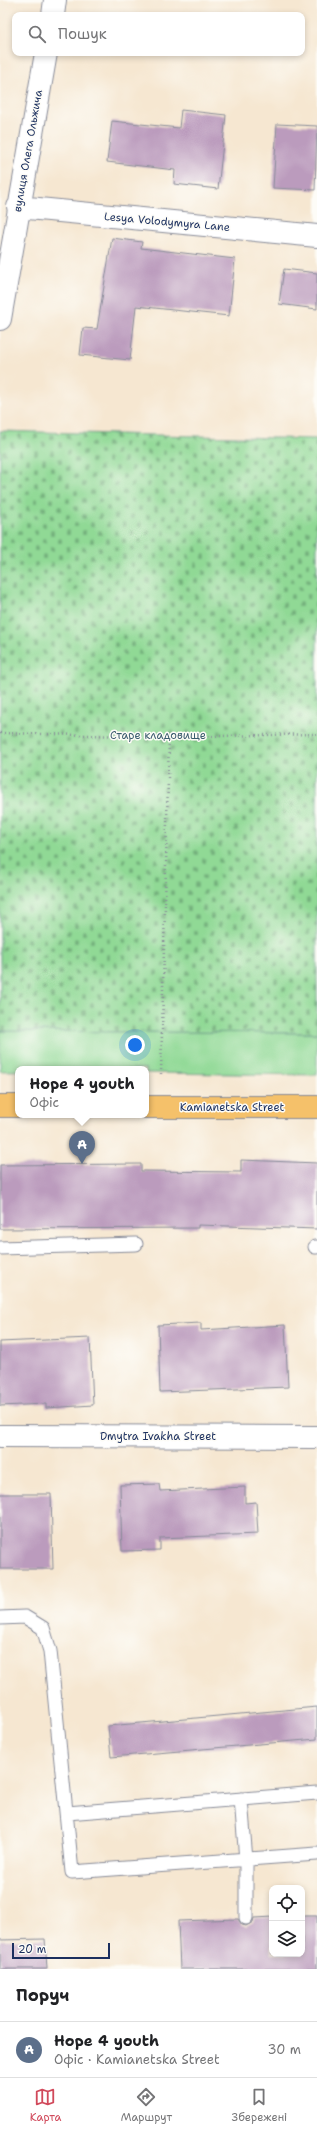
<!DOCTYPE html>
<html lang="uk">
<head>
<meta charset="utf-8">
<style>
	:root { --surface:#fff; --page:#f6f6f6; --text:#202124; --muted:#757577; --line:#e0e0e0; --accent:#d1495b }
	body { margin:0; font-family:"Shantell Sans",sans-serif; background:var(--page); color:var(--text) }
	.controls { position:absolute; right:12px; bottom:12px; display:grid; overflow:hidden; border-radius:8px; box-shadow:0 2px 6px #0003 }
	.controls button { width:36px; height:36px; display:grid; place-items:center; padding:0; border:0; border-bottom:1px solid var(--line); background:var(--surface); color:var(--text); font:20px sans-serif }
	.scale { position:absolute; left:12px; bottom:10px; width:98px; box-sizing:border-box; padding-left:4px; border:2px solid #1b2f5e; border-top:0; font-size:11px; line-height:14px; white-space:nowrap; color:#1b2f5e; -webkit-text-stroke:3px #fdfcf7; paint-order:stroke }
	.you { position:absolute; left:135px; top:1045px; width:14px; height:14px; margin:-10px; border:3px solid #fff; border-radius:50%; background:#1a73e8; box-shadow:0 0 0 6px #1a73e833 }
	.badge { display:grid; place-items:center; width:26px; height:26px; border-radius:50%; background:var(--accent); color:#fff; font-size:13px; font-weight:700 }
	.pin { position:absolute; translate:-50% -33px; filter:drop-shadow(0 1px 2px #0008) }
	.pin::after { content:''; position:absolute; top:21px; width:14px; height:12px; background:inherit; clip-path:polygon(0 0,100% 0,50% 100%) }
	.popup { position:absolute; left:15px; top:1066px; width:134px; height:52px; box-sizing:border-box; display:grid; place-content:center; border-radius:8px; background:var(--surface); filter:drop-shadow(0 1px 3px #0005); font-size:13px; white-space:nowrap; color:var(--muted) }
	.popup b { font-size:15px; color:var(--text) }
	.popup::after { content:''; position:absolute; left:50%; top:100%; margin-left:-8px; border:8px solid transparent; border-top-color:var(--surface) }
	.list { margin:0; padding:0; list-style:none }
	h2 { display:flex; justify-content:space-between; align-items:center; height:52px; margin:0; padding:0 16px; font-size:17px }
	h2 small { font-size:13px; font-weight:400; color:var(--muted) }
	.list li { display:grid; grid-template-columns:26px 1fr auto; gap:12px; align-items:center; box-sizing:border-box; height:56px; padding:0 16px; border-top:1px solid var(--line) }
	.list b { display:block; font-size:15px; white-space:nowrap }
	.list p { margin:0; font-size:13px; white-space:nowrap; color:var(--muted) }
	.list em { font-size:13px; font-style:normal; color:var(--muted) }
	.icon { flex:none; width:22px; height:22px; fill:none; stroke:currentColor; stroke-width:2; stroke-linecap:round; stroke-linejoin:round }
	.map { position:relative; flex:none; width:317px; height:1969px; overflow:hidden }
	.search { position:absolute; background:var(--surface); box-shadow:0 2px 6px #0003; left:12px; right:12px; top:12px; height:44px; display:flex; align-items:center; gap:10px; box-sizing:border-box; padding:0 14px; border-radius:8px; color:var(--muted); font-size:15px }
	.sheet { height:108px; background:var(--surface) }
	nav { display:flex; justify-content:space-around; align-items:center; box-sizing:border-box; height:56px; border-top:1px solid var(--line); background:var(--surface); font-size:11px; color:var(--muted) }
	nav a { display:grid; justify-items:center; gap:2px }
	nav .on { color:var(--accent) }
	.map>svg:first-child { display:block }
	.grass { fill:#90d995; stroke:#56847a }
	.cemetery { fill:url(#cemetery-stones); stroke:#56847a }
	.building { fill:#bb9bbd }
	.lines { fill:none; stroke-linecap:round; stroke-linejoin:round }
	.lane-casing { stroke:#888b98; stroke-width:15 }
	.street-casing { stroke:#888b98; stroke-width:24 }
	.primary-casing { stroke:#888b98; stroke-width:24 }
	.path { stroke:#888b98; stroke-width:2.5; stroke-dasharray:1 3; stroke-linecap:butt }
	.lane { stroke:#fff; stroke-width:13 }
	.street { stroke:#fff; stroke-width:22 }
	.primary { stroke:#f5c16b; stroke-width:22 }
	.labels { text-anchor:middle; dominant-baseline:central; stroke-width:3; stroke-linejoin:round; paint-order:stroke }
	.street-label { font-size:11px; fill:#1b2f5e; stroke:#fdfcf7 }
	.park-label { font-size:11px; fill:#385a6c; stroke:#fdfcf7 }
</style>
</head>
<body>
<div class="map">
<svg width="317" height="1969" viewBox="0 0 317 1969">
	<defs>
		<pattern id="cemetery-stones" width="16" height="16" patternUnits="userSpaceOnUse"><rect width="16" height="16" fill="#90d995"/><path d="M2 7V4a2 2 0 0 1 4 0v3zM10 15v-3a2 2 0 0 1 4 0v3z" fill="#75b07d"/></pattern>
	</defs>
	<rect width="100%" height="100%" fill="#fdfcf7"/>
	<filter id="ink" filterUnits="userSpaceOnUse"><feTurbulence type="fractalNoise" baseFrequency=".025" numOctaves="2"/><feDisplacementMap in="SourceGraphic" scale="8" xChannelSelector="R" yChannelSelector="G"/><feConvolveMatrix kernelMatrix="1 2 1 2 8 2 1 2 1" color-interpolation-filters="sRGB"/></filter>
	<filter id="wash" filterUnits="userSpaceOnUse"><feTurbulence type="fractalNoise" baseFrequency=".012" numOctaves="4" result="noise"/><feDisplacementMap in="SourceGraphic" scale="16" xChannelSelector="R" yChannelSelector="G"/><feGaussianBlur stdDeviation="0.9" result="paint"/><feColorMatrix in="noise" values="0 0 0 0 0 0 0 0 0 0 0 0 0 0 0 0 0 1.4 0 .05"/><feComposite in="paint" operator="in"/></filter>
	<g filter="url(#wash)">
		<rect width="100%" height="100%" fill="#f6e7d1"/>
		<!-- grass -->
		<path class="grass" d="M 0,1031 L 317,1033 L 317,1075 L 146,1073 L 146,1069 L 0,1071 Z"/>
		<!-- cemetery -->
		<path class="cemetery" d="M 0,431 L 317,439 L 317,1033 L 0,1031 Z"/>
		<g id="blocks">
			<!-- building -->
			<path class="building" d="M 181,110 L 226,115 L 218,189 L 174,184 L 175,170 L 107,162 L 112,121 L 179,128 Z
				M 277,124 L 317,126 L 315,190 L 273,188 Z
				M 112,238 L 142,242 L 141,248 L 235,259 L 229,316 L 136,306 L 130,360 L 80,355 L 83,328 L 97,329 Z
				M 284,269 L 317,273 L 317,309 L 279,304 Z
				M 241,1160 L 317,1163 L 317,1229 L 198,1225 L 198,1228 L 0,1229 L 0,1165 L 141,1164 L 141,1171 L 241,1172 Z
				M 201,1323 L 201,1330 L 285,1325 L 288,1387 L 160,1392 L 158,1325 Z
				M 90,1338 L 93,1405 L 46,1408 L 46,1404 L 0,1406 L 0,1342 Z
				M 159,1484 L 160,1491 L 245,1487 L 245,1503 L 256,1502 L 258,1534 L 160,1538 L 160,1550 L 122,1551 L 120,1485 Z
				M 0,1494 L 51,1494 L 53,1569 L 0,1569 Z
				M 317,1707 L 317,1739 L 111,1757 L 108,1726 Z
				M 302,1916 L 317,1916 L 317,1969 L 180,1969 L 178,1921 L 238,1919 L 242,1925 L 246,1926 L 253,1922 L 254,1918 L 272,1917 L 272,1954 L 302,1954 Z
				M 45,1939 L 47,1969 L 0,1969 L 0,1940 Z"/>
		</g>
	</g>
	<g filter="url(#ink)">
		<use href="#blocks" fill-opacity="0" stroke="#888b98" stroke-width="1"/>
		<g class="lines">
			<defs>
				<path id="lane" d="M 315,1247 L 317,1247
					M 0,1248 L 136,1244
					M 0,1618 L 25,1617 L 43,1628 L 50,1651 L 72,1872 L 317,1854
					M 241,1799 L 246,1860 L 246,1918
					M 67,1813 L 317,1793"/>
				<path id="street" d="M 53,15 L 55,0
					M 18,207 L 317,236
					M 0,319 L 46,53
					M 0,1436 L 317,1437"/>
				<path id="primary" d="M 0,1106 L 18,1106
					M 146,1107 L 317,1107"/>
			</defs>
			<!-- lane casing -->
			<use href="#lane" class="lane-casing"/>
			<!-- street casing -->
			<use href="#street" class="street-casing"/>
			<!-- primary casing -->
			<use href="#primary" class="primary-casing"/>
			<!-- path -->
			<path class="path" d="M 0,733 L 169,737 L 317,734
				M 161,1074 L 169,737"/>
			<!-- lane -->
			<use href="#lane" class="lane"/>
			<!-- street -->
			<use href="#street" class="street"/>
			<!-- primary -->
			<use href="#primary" class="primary"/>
		</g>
	</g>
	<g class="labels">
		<!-- street labels -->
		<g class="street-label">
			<text transform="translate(28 151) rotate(-80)">вулиця Олега Ольжича</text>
			<text transform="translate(167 222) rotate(5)">Lesya Volodymyra Lane</text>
			<text x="232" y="1107">Kamianetska Street</text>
			<text x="158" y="1436">Dmytra Ivakha Street</text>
		</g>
		<!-- park labels -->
		<g class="park-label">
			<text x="158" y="735">Старе кладовище</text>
		</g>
	</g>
</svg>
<div class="controls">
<button><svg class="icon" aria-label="locate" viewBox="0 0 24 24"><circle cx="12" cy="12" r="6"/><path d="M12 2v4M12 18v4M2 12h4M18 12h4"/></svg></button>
<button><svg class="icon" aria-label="layers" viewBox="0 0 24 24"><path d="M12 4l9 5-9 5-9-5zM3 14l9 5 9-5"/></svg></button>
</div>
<div class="scale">20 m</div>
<div class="you"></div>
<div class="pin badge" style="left:82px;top:1164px;background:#5c6f8a">A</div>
<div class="popup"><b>Hope 4 youth</b>Офіс</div>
<div class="search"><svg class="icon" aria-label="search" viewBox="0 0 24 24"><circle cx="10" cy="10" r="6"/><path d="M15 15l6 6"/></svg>Пошук</div>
</div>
<section class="sheet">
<h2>Поруч<small></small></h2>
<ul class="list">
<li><span class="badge" style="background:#5c6f8a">A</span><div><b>Hope 4 youth</b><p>Офіс · Kamianetska Street</p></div><em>30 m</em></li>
</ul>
</section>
<nav>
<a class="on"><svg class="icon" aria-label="map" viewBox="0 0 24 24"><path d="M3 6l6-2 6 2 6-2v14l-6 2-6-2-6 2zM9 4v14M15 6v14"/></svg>Карта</a>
<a><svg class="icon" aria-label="directions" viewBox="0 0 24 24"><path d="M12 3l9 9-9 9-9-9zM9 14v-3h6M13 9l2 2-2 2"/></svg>Маршрут</a>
<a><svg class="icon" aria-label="saved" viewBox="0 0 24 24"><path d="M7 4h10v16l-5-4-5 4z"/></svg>Збережені</a>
</nav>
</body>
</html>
